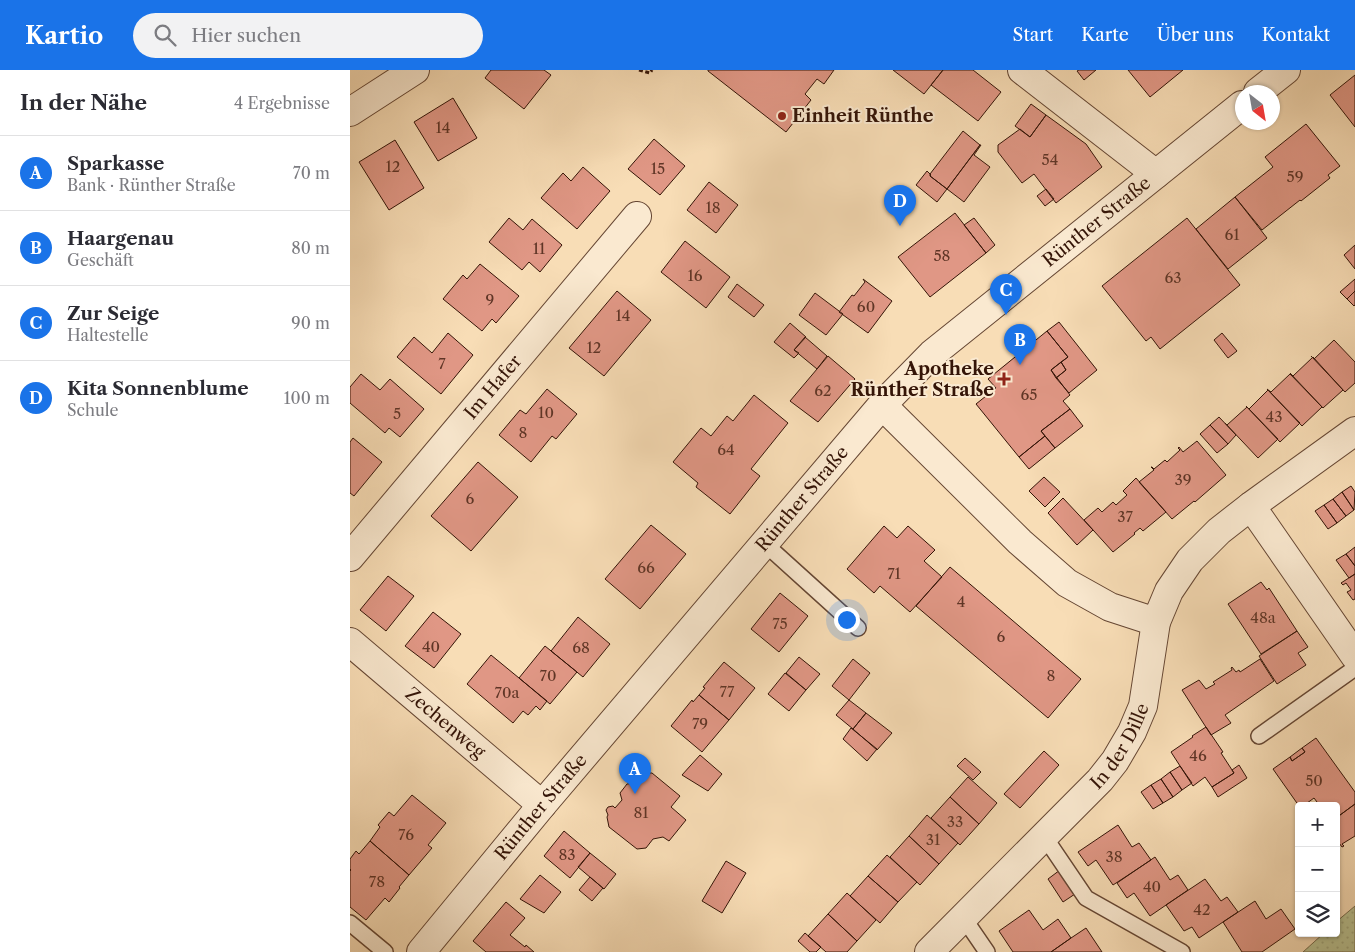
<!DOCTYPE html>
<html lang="de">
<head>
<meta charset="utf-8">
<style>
	:root { --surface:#fff; --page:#f2f2f3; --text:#2b2b33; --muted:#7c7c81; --line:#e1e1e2; --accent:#1a73e8 }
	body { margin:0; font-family:"Libre Caslon Text",serif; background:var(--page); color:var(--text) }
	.controls { position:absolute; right:15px; bottom:15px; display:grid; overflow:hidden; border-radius:5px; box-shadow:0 1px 4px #0004 }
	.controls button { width:45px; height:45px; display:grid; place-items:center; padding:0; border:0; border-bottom:1px solid var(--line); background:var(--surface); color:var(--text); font:25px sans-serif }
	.compass { position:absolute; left:885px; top:15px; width:45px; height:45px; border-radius:50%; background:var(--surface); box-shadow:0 1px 4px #0004; rotate:149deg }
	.you { position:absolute; left:496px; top:549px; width:18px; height:18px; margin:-12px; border:4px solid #fff; border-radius:50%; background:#1a73e8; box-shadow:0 0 0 8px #1a73e833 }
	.badge { display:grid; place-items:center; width:32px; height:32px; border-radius:50%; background:var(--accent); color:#fff; font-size:16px; font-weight:700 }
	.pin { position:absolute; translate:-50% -41px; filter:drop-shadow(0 1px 2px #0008) }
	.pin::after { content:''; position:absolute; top:26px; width:18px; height:15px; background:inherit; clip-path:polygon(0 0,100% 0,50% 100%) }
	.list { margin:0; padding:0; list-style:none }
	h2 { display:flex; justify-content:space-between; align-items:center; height:65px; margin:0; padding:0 20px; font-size:21px }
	h2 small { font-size:16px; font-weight:400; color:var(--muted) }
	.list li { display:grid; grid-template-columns:32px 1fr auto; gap:15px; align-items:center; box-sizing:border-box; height:75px; padding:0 20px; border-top:1px solid var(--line) }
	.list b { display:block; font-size:19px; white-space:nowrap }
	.list p { margin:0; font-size:16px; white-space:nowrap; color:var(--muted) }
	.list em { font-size:16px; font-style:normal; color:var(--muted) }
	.icon { flex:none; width:28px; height:28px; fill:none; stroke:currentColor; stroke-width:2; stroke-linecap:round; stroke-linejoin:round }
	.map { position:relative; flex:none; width:1005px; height:882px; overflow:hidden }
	header { display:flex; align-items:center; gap:30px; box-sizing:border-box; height:70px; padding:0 25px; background:var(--accent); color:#fff }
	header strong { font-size:24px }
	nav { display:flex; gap:28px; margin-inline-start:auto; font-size:18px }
	.search { width:350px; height:45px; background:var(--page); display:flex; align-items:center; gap:12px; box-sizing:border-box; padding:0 18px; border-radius:28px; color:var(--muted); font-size:19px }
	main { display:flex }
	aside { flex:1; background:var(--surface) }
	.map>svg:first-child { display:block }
	.grass { fill:url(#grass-dots); stroke:#766b4c }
	.building { fill:#e09785; stroke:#341407 }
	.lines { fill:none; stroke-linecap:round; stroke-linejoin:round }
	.service-casing { stroke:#654633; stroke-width:18 }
	.minor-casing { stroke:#654633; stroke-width:30 }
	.path { stroke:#341407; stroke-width:3; stroke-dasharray:4 2.5; stroke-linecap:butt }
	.service { stroke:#fae9d0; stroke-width:15 }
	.minor { stroke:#fae9d0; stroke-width:28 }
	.poi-dot { fill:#8f2418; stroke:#fae9d0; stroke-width:2 }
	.labels { text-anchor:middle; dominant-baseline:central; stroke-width:4; stroke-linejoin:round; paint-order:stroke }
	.number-label { font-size:15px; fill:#5f3526 }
	.poi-label { font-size:18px; font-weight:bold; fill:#341407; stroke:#fae9d0; text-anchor:start }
	.street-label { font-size:18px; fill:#341407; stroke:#fae9d0 }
</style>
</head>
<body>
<header>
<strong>Kartio</strong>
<div class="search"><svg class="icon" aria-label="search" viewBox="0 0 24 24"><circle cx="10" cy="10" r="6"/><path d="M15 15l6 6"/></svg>Hier suchen</div>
<nav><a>Start</a><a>Karte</a><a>Über uns</a><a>Kontakt</a></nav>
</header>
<main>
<aside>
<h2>In der Nähe<small>4 Ergebnisse</small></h2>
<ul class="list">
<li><span class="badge">A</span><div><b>Sparkasse</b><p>Bank · Rünther Straße</p></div><em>70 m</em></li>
<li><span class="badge">B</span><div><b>Haargenau</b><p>Geschäft</p></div><em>80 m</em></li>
<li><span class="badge">C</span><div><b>Zur Seige</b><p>Haltestelle</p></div><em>90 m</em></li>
<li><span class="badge">D</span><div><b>Kita Sonnenblume</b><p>Schule</p></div><em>100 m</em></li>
</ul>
</aside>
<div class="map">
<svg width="1005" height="882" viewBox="0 0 1005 882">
	<defs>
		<pattern id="grass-dots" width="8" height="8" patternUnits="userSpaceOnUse" patternTransform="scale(1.25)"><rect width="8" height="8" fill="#b8c292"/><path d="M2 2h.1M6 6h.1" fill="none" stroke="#9fa67c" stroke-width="1.8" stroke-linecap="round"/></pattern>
	</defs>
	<rect width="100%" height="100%" fill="#f8ddb6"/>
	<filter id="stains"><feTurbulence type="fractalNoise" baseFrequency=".004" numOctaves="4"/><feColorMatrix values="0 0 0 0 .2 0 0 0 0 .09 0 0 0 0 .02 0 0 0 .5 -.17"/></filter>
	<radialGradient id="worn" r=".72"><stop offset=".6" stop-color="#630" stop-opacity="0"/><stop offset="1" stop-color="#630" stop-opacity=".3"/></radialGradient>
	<!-- grass -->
	<path class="grass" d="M 1005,836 L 1005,882 L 953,882 L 974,863 L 986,863 L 986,852 Z"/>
	<!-- building -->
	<path class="building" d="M 141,0 L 194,0 L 201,5 L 174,39 L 135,8 Z
		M 358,0 L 484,0 L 474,14 L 467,9 L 455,24 L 461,30 L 436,62 L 358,1 Z
		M 543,0 L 593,0 L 574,24 Z
		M 593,0 L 623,0 L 651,22 L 628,51 L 581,15 Z
		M 729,0 L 746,0 L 734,10 L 727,1 Z
		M 778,0 L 833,0 L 800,27 Z
		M 1005,5 L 1005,57 L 980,25 Z
		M 103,28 L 127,68 L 88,91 L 64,52 Z
		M 681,34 L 696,45 L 680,67 L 665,56 Z
		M 696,45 L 736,74 L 752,97 L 706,133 L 684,104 L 672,113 L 648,82 L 648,75 L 670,59 L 680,67 Z
		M 956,54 L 990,96 L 978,105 L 980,108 L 951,131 L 950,130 L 912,160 L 885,127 L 923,97 L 915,87 Z
		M 613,61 L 630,75 L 597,119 L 580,106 L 580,104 Z
		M 304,69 L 335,96 L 310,125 L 278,99 Z
		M 45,70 L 74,118 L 39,140 L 9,92 Z
		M 630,75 L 631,75 L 624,85 L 640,97 L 614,132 L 597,119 Z
		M 233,97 L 260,121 L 227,159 L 191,128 L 213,103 L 221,111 Z
		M 577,101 L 581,105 L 580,106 L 597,119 L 587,132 L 566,115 Z
		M 359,112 L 388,135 L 366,163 L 337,140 Z
		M 696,119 L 704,129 L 695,136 L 687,126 Z
		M 885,127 L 917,168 L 878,199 L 846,159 Z
		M 605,143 L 636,183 L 580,227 L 548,187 Z
		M 159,148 L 173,160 L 182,149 L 212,175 L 190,202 L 179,192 L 172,200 L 139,172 Z
		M 624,148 L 645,175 L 636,183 L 614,155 Z
		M 837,148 L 890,215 L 810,279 L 801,267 L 796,271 L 752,216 Z
		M 335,171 L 380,207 L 356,238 L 311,202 Z
		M 1005,175 L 1005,199 L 994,185 Z
		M 130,194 L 169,226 L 146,253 L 142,249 L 132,261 L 93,229 L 113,205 L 117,209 Z
		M 513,209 L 542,231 L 518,263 L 489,242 L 502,225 L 504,226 L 515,212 Z
		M 1005,209 L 1005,221 L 997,229 L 990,222 Z
		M 387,214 L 414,235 L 404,247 L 378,227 Z
		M 267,221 L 301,250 L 254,306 L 219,278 Z
		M 1005,221 L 1005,235 L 1004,236 L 997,229 Z
		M 465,223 L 493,244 L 476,265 L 449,245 Z
		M 709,252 L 747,300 L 719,323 L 706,308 L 716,300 L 711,292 L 718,287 L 697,261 Z
		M 440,253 L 456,267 L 444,280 L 449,283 L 444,288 L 424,272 Z
		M 697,261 L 718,287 L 701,300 L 720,325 L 713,331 L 720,339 L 691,361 L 695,366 L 669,387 L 626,334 L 646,318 L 638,309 Z
		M 98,263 L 123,285 L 91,324 L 47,287 L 64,267 L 82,283 Z
		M 872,263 L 887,281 L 878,288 L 864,270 Z
		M 455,267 L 477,286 L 467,299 L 444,280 Z
		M 984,270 L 1005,292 L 1005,313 L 995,322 L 961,286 L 964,289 Z
		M 478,286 L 505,309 L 468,352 L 440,331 Z
		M 963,287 L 993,320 L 973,338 L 940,303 L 943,306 Z
		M 711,292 L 716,300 L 706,308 L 701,300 Z
		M 11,304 L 30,320 L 40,309 L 74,339 L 50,367 L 39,358 L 35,363 L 0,333 L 0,317 Z
		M 940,304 L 972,337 L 952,356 L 917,319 L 921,322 Z
		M 197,319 L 227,344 L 206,369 L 202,366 L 181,392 L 149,365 L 170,340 L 176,344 Z
		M 918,320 L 950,353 L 930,372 L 896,336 L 899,339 Z
		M 404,325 L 438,353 L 401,399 L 410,406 L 380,444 L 346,417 L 348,413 L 323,392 L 351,358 L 361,366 L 377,346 L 383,351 Z
		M 897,337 L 928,369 L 908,388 L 875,353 L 877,355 Z
		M 720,339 L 733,356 L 705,378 L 691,361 Z
		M 869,347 L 886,365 L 878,374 L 860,355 Z
		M 860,355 L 878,374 L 867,383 L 850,364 Z
		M 695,366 L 705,378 L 679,399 L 669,387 Z
		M 3,368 L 32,392 L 4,426 L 0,423 L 0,372 Z
		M 847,371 L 876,405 L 845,432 L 844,431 L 822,449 L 789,412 L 804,400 L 801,397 L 802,397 L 804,399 L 815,390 L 817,392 L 830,380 L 828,378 L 829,377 L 833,382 Z
		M 128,392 L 168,427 L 121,481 L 81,446 Z
		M 694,407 L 710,422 L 695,437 L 679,421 Z
		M 786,408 L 816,442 L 793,461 L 790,458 L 784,463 L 785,464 L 763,482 L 734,450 L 748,438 L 752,442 L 763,432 L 766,435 L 777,425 L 773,421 Z
		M 1001,416 L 1005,422 L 1004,440 L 992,422 Z
		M 992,422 L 1004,440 L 996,446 L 983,429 Z
		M 713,428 L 743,460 L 727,475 L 698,443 Z
		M 983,429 L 996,446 L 987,453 L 974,435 Z
		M 974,435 L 987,453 L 978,459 L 965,441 Z
		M 301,455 L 336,484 L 290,539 L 255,509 Z
		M 534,456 L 547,468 L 558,456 L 585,480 L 574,491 L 592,507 L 560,542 L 530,516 L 524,523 L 497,499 Z
		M 1005,477 L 1005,496 L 996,484 Z
		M 996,484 L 1005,496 L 1005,504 L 999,508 L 986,490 Z
		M 600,497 L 731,609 L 698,648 L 566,536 Z
		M 1005,504 L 1005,529 L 1003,530 L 997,522 L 1001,520 L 996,513 L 993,515 L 991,513 Z
		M 38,506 L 64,526 L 36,561 L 10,540 Z
		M 911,512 L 917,520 L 919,518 L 947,561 L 911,584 L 878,534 Z
		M 430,523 L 458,546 L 429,582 L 401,559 Z
		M 83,542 L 111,564 L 84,598 L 55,576 Z
		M 228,547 L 260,574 L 233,607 L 201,581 Z
		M 947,561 L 958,577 L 948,583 L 956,595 L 927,614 L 909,586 Z
		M 195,576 L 227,602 L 200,634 L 169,608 Z
		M 141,585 L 197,631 L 190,640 L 186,636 L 178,645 L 173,641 L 163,653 L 117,614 Z
		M 449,587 L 470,604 L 456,620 L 436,603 Z
		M 503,589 L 520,603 L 499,630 L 482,616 Z
		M 910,589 L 924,611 L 875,645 L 881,653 L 861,665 L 832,620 L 849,610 L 856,619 L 865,614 L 863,612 L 882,600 L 881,598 L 882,597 L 886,602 L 889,600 L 890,602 Z
		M 374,592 L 405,618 L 379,650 L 349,625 L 355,618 L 353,617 Z
		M 435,603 L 456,620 L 439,641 L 418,624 Z
		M 349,625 L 379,650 L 352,682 L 321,656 L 342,630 L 343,632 Z
		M 499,630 L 516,643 L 503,659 L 486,645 Z
		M 516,643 L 542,663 L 527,680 L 503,659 Z
		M 856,657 L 873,682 L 871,683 L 884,703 L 862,717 L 855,707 L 843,716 L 821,682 L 843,667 L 842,666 Z
		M 501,658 L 527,679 L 517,691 L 493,669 Z
		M 966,668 L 1005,722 L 1005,734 L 986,748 L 986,736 L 970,736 L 964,728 L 953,736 L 949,736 L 923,699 L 940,687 L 942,691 L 955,682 L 952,678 Z
		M 952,678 L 955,682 L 942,691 L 940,687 Z
		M 694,681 L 709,695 L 670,738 L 654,724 Z
		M 350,685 L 372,704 L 358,721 L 332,705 Z
		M 615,688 L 631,702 L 623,710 L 607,696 Z
		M 889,695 L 897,708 L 868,727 L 862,717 L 884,703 L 882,700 Z
		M 830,696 L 842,713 L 832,720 L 820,702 Z
		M 820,702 L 832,720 L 823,727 L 811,709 Z
		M 292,703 L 302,703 L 330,726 L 321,737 L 336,750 L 319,771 L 313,767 L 303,769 L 296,778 L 287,779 L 259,757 L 257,747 L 258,745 L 256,740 L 258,737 L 263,736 L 265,738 L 272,730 L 270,723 L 277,714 L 284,713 Z
		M 618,707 L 647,733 L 629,754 L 600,727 Z
		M 811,709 L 823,727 L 813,733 L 801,715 Z
		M 801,715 L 813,733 L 803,739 L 791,722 Z
		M 62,725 L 96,753 L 78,775 L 82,778 L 59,805 L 20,771 L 30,757 L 28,755 L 39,742 L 44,746 Z
		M 600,727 L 629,754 L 610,775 L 581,748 Z
		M 1005,734 L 1005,766 L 992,774 L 994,776 L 992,777 L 986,769 L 986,748 Z
		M 577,745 L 608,773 L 589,794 L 559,766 Z
		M 768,755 L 782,777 L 789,773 L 801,790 L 763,815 L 746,790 L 738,796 L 728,782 Z
		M 214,761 L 240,783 L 220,808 L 194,786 Z
		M 559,766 L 589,794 L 570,815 L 540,787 Z
		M 20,771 L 59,805 L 49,817 L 50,818 L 39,832 L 35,828 L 16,850 L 0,837 L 0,801 L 1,800 L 0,799 L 0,789 L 6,781 L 9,784 Z
		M 240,783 L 266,804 L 254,819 L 228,797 Z
		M 537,785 L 567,812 L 548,832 L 518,806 Z
		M 805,787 L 820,810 L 828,805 L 838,820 L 800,846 L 784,823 L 777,828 L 767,813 Z
		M 376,791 L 396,803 L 372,843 L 352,831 Z
		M 710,800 L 725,824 L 713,832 L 698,809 Z
		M 190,805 L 211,822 L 194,843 L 170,829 Z
		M 518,806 L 548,832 L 530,853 L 500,826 Z
		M 240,807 L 254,819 L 253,818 L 242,831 L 229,820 Z
		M 855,809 L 871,831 L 877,827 L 888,842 L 849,868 L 842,857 L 834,861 L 816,835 Z
		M 497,823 L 526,850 L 507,871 L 478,844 Z
		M 905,831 L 916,849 L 931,839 L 945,859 L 912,882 L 892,882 L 873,852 Z
		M 156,832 L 175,848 L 160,865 L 175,877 L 176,875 L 184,882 L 136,882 L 123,871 Z
		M 679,840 L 693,860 L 708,849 L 721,868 L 701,882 L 663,882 L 649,861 Z
		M 478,844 L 507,871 L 497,882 L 476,882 L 458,866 Z
		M 736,858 L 752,882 L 701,882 L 721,868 Z
		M 455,863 L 471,877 L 466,882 L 460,882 L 448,871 Z"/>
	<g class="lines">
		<defs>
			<path id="service" d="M 414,473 L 508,558
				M 909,666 L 1005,598
				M 694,766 L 736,828 L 832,882
				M 613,847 L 637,882
				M 0,853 L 35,882"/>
			<g id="minor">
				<path d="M 672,0 L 806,104"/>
				<path d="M 908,22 L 936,0"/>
				<path d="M 0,42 L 65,0"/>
				<path d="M 532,335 L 670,472 L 717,513 L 760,537 L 806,552"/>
				<path d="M 901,436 L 1005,586"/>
				<path id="s1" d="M 0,487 L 287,146"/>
				<path id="s2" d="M 0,572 L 192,735"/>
				<path id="s3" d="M 71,882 L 192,735 L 532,335 L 582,284 L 892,35"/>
				<path id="s4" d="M 579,882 L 750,710 L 765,691 L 782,662 L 793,636 L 806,552 L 819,521 L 840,490 L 869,461 L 901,436 L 1005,361"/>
			</g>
		</defs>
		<!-- service casing -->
		<use href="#service" class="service-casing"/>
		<!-- minor casing -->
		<use href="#minor" class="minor-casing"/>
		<!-- path -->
		<path class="path" d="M 289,0 L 300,3 L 302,0"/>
		<!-- service -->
		<use href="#service" class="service"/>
		<!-- minor -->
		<use href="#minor" class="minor"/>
	</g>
	<!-- markers -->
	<g class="poi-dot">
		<circle cx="432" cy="46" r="5"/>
		<path d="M651.5 301.5h5v5h5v5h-5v5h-5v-5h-5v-5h5z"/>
	</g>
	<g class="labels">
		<!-- number labels -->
		<g class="number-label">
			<text x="93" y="57">14</text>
			<text x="700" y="89">54</text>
			<text x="43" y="96">12</text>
			<text x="308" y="98">15</text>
			<text x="945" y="106">59</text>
			<text x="363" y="137">18</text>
			<text x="882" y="164">61</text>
			<text x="189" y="178">11</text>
			<text x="592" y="185">58</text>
			<text x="345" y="205">16</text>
			<text x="823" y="207">63</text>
			<text x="140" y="229">9</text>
			<text x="516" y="236">60</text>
			<text x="273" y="245">14</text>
			<text x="244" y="277">12</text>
			<text x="92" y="293">7</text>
			<text x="473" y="320">62</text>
			<text x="679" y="324">65</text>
			<text x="196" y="342">10</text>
			<text x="47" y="343">5</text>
			<text x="924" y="346">43</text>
			<text x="173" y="362">8</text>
			<text x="376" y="379">64</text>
			<text x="833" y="409">39</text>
			<text x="120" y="428">6</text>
			<text x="775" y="446">37</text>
			<text x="296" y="497">66</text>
			<text x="544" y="503">71</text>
			<text x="611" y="531">4</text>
			<text x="913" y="547">48a</text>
			<text x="430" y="553">75</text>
			<text x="651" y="566">6</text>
			<text x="81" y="576">40</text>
			<text x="231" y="577">68</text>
			<text x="198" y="605">70</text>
			<text x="701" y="605">8</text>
			<text x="377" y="621">77</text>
			<text x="157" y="622">70a</text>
			<text x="350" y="653">79</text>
			<text x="848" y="685">46</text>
			<text x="964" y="710">50</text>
			<text x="291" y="742">81</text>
			<text x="605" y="751">33</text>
			<text x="56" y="764">76</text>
			<text x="583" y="769">31</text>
			<text x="217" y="784">83</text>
			<text x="764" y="786">38</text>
			<text x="27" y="811">78</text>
			<text x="802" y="816">40</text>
			<text x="852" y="839">42</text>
		</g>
		<!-- poi labels -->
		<g class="poi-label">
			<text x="442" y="46">Einheit Rünthe</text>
			<text x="644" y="299" text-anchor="end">Apotheke<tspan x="644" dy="21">Rünther Straße</tspan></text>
		</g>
		<!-- street labels -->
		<g class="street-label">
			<text stroke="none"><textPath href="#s3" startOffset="998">Rünther Straße</textPath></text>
			<text stroke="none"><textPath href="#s1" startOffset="222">Im Hafer</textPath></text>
			<text stroke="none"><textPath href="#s3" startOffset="592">Rünther Straße</textPath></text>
			<text stroke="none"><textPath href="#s2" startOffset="125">Zechenweg</textPath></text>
			<text stroke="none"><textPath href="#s4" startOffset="282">In der Dille</textPath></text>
			<text stroke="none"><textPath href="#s3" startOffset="188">Rünther Straße</textPath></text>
		</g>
	</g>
	<rect width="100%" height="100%" filter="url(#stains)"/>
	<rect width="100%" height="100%" fill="url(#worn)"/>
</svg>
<div class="controls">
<button>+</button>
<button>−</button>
<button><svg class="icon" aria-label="layers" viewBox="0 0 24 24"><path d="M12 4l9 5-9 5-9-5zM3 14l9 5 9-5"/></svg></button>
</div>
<svg class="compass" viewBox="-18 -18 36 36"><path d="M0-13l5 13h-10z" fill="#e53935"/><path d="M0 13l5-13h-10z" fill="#7c7c81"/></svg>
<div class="you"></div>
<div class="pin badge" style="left:285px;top:724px">A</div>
<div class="pin badge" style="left:670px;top:295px">B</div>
<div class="pin badge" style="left:656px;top:245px">C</div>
<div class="pin badge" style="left:550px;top:156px">D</div>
</div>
</main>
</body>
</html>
